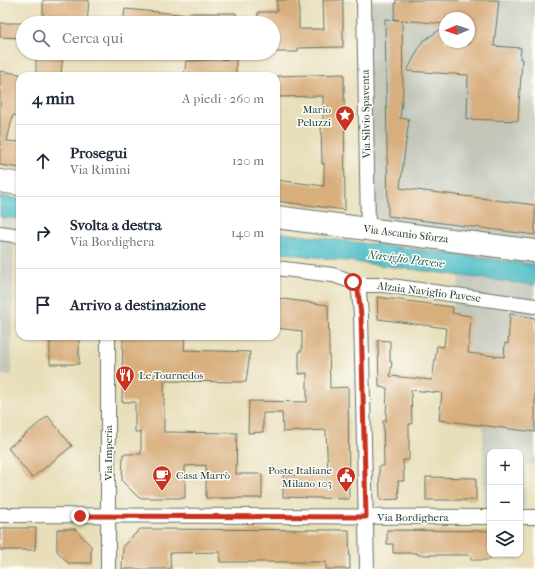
<!DOCTYPE html>
<html lang="it">
<head>
<meta charset="utf-8">
<style>
	:root { --surface:#fff; --page:#f6f6f7; --text:#1f2937; --muted:#747a83; --line:#e0e1e3 }
	body { margin:0; font-family:"IM FELL French Canon",serif; background:var(--page); color:var(--text) }
	.controls { position:absolute; right:12px; bottom:12px; display:grid; overflow:hidden; border-radius:8px; box-shadow:0 1px 3px #0004 }
	.controls button { width:36px; height:36px; display:grid; place-items:center; padding:0; border:0; border-bottom:1px solid var(--line); background:var(--surface); color:var(--text); font:20px sans-serif }
	.compass { position:absolute; left:439px; top:12px; width:36px; height:36px; border-radius:50%; background:var(--surface); box-shadow:0 1px 3px #0004; rotate:268deg }
	.stop { position:absolute; width:12px; height:12px; margin:-9px; border:3px solid #c8321e; border-radius:50%; background:#fff }
	.stop.end { background:#c8321e; border-color:#fff; box-shadow:0 1px 4px #0008 }
	.list { margin:0; padding:0; list-style:none }
	h2 { display:flex; justify-content:space-between; align-items:center; height:52px; margin:0; padding:0 16px; font-size:17px }
	h2 small { font-size:13px; font-weight:400; color:var(--muted) }
	.list li { display:grid; grid-template-columns:26px 1fr auto; gap:12px; align-items:center; box-sizing:border-box; height:72px; padding:0 16px; border-top:1px solid var(--line) }
	.list b { display:block; font-size:15px; white-space:nowrap }
	.list p { margin:0; font-size:13px; white-space:nowrap; color:var(--muted) }
	.list em { font-size:13px; font-style:normal; color:var(--muted) }
	.icon { flex:none; width:22px; height:22px; fill:none; stroke:currentColor; stroke-width:2; stroke-linecap:round; stroke-linejoin:round }
	.map { position:relative; flex:none; width:535px; height:569px; overflow:hidden }
	.search { position:absolute; background:var(--surface); box-shadow:0 1px 3px #0004; left:16px; top:16px; width:264px; height:44px; display:flex; align-items:center; gap:10px; box-sizing:border-box; padding:0 14px; border-radius:22px; color:var(--muted); font-size:15px }
	.panel { position:absolute; background:var(--surface); box-shadow:0 1px 3px #0004; left:16px; top:72px; width:264px; height:268px; border-radius:12px }
	.map>svg:first-child { display:block }
	.industrial { fill:#c3c6b9; fill-rule:evenodd }
	.water { fill:#50bec7; stroke:#387e7e }
	.building { fill:#d8ae7d }
	.lines { fill:none; stroke-linecap:round; stroke-linejoin:round }
	.street-casing { stroke:#657563; stroke-width:16 }
	.primary-casing { stroke:#657563; stroke-width:24 }
	.street { stroke:#fff; stroke-width:14 }
	.primary { stroke:#fff; stroke-width:22 }
	.route { stroke:#c8321e; stroke-width:5 }
	.labels { text-anchor:middle; dominant-baseline:central; stroke-width:3; stroke-linejoin:round; paint-order:stroke }
	.poi-label { font-size:11px; fill:#1f3d34; stroke:#fdfcf7; text-anchor:end }
	.street-label { font-size:11px; fill:#1f3d34; stroke:#fdfcf7 }
	.water-label { font-size:12px; font-style:italic; fill:#2e6460; stroke:#fdfcf7 }
</style>
</head>
<body>
<div class="map">
<svg width="535" height="569" viewBox="0 0 535 569">
	<rect width="100%" height="100%" fill="#fdfcf7"/>
	<filter id="ink" filterUnits="userSpaceOnUse"><feTurbulence type="fractalNoise" baseFrequency=".025" numOctaves="2"/><feDisplacementMap in="SourceGraphic" scale="8" xChannelSelector="R" yChannelSelector="G"/><feConvolveMatrix kernelMatrix="1 2 1 2 8 2 1 2 1" color-interpolation-filters="sRGB"/></filter>
	<filter id="wash" filterUnits="userSpaceOnUse"><feTurbulence type="fractalNoise" baseFrequency=".012" numOctaves="4" result="noise"/><feDisplacementMap in="SourceGraphic" scale="16" xChannelSelector="R" yChannelSelector="G"/><feGaussianBlur stdDeviation="0.9" result="paint"/><feColorMatrix in="noise" values="0 0 0 0 0 0 0 0 0 0 0 0 0 0 0 0 0 1.4 0 .05"/><feComposite in="paint" operator="in"/></filter>
	<g filter="url(#wash)">
		<rect width="100%" height="100%" fill="#e8deb9"/>
		<!-- industrial -->
		<path class="industrial" d="M 366,0 L 535,0 L 535,265 L 369,244 ZM 445,18 L 469,18 L 469,42 L 445,42 Z
			M 0,217 L 14,218 L 13,316 L 11,341 L 12,375 L 0,375 Z
			M 458,275 L 535,285 L 535,465 L 525,464 L 525,509 L 520,509 L 520,452 L 490,452 L 490,509 L 483,509 L 483,426 L 439,420 L 452,313 L 459,279 Z"/>
		<!-- water -->
		<path class="water" d="M 0,196 L 20,199 L 20,219 L 0,217 Z
			M 276,232 L 535,265 L 535,285 L 276,252 Z"/>
		<g id="blocks">
			<!-- building -->
			<path class="building" d="M 43,0 L 89,0 L 87,23 L 43,23 Z
				M 277,0 L 299,0 L 299,29 L 324,29 L 323,0 L 343,0 L 343,47 L 298,48 L 298,52 L 273,52 L 273,23 L 258,23 L 258,12 L 277,12 Z
				M 396,0 L 499,0 L 494,46 L 521,48 L 520,59 L 522,59 L 518,121 L 467,119 L 468,75 L 407,71 L 422,42 L 445,26 L 445,42 L 469,44 L 469,18 L 445,18 L 445,24 L 402,20 L 403,93 L 400,118 L 409,119 L 400,188 L 535,205 L 535,235 L 388,216 L 385,19 L 399,20 L 394,19 Z
				M 125,9 L 189,15 L 190,13 L 236,13 L 236,23 L 123,23 Z
				M 0,23 L 23,23 L 23,38 L 0,37 Z
				M 36,53 L 63,53 L 61,76 L 36,76 Z
				M 236,59 L 236,76 L 184,76 L 186,61 Z
				M 0,71 L 20,74 L 20,116 L 13,115 L 7,141 L 20,142 L 20,168 L 0,165 Z
				M 344,74 L 345,210 L 276,201 L 276,180 L 324,186 L 324,163 L 322,164 L 321,121 L 323,121 L 323,96 L 278,97 L 278,76 Z
				M 377,297 L 453,307 L 452,313 L 471,316 L 468,353 L 504,357 L 505,343 L 508,344 L 510,314 L 535,318 L 535,432 L 439,420 L 442,393 L 411,390 L 412,424 L 409,424 L 409,460 L 403,460 L 404,481 L 398,481 L 399,499 L 380,500 L 379,466 L 384,466 L 383,421 L 386,421 L 387,388 L 379,387 L 378,340 L 390,341 L 390,362 L 392,362 L 390,376 L 432,380 L 437,346 L 444,347 L 446,328 L 378,319 Z
				M 276,298 L 328,305 L 330,388 L 348,387 L 349,499 L 283,497 L 283,475 L 328,474 L 326,430 L 283,432 L 282,413 L 263,413 L 263,432 L 248,433 L 249,401 L 307,402 L 307,373 L 299,374 L 299,351 L 302,351 L 302,331 L 276,328 Z
				M 50,336 L 79,336 L 79,364 L 50,364 Z
				M 123,336 L 185,336 L 184,350 L 250,352 L 246,382 L 164,381 L 164,432 L 237,433 L 236,474 L 262,474 L 262,498 L 206,498 L 206,465 L 185,466 L 185,498 L 139,498 L 122,481 L 123,454 L 141,454 L 141,432 L 135,432 L 135,402 L 122,402 Z
				M 48,416 L 72,446 L 32,478 L 8,448 Z
				M 426,477 L 476,478 L 476,500 L 426,500 Z
				M 0,528 L 36,528 L 35,550 L 0,550 Z
				M 57,529 L 75,529 L 91,546 L 91,563 L 68,563 L 57,551 Z
				M 140,529 L 349,530 L 350,569 L 326,569 L 326,562 L 220,562 L 220,552 L 170,553 L 171,569 L 122,569 L 123,546 Z
				M 387,530 L 490,531 L 490,560 L 471,560 L 471,555 L 418,555 L 417,553 L 393,553 L 393,544 L 387,544 Z"/>
		</g>
	</g>
	<g filter="url(#ink)">
		<use href="#blocks" fill-opacity="0" stroke="#657563" stroke-width="1"/>
		<g class="lines">
			<defs>
				<path id="street" d="M 364,0 L 368,229
					M 0,233 L 20,236
					M 276,268 L 333,275 L 362,285 L 384,285 L 535,306
					M 357,283 L 359,292 L 361,315 L 367,569
					M 0,515 L 490,517
					M 520,517 L 535,517
					M 108,569 L 108,336"/>
				<path id="primary" d="M 0,181 L 20,184
					M 276,217 L 535,251"/>
			</defs>
			<!-- street casing -->
			<use href="#street" class="street-casing"/>
			<!-- primary casing -->
			<use href="#primary" class="primary-casing"/>
			<!-- street -->
			<use href="#street" class="street"/>
			<!-- primary -->
			<use href="#primary" class="primary"/>
		</g>
	</g>
	<g class="lines" filter="url(#ink)">
		<!-- route -->
		<path class="route" d="M 80,516 L 366,517 L 361,315 L 357,283 L 353,282"/>
	</g>
	<!-- icons -->
	<defs>
		<symbol id="sight-pin" viewBox="-11 -11 22 30"><path d="M0 17L-7.5 6A9.5 9.5 0 1 1 7.5 6Z" fill="#c8321e" stroke="#fdfcf7"/><path d="M0-6L1.8-2.2L6-1.7L2.9 1.2L3.7 5.4L0 3.3L-3.7 5.4L-2.9 1.2L-6-1.7L-1.8-2.2Z" fill="#fff"/></symbol>
		<symbol id="restaurant-pin" viewBox="-11 -11 22 30"><path d="M0 17L-7.5 6A9.5 9.5 0 1 1 7.5 6Z" fill="#c8321e" stroke="#fdfcf7"/><path d="M-5-6h1v4h1v-4h1v4h1v-4h1v5L-1.5 .5V6h-2V.5L-5-1ZM5-6V6H3V1.5H1.5Q1.5-4 5-6Z" fill="#fff"/></symbol>
		<symbol id="cafe-pin" viewBox="-11 -11 22 30"><path d="M0 17L-7.5 6A9.5 9.5 0 1 1 7.5 6Z" fill="#c8321e" stroke="#fdfcf7"/><path d="M-5.5-4.5H6V0H3Q3 3.5 0 3.5H-2.5Q-5.5 3.5-5.5 0ZM3-3.2v2h1.7v-2ZM-6 4.5H4V6H-6Z" fill="#fff"/></symbol>
		<symbol id="civic-pin" viewBox="-11 -11 22 30"><path d="M0 17L-7.5 6A9.5 9.5 0 1 1 7.5 6Z" fill="#c8321e" stroke="#fdfcf7"/><path d="M-.6-6.5H3V-4.5H.6V-3L4-1V1h2V6H-6V1h2V-1L-.6-3ZM-1.2 2.5V6h2.4V2.5Z" fill="#fff"/></symbol>
	</defs>
	<g fill-rule="evenodd">
		<use href="#sight-pin" x="334" y="104" width="22" height="30"/>
		<use href="#restaurant-pin" x="114" y="364" width="22" height="30"/>
		<use href="#cafe-pin" x="151" y="464" width="22" height="30"/>
		<use href="#civic-pin" x="335" y="465" width="22" height="30"/>
	</g>
	<g class="labels">
		<!-- poi labels -->
		<g class="poi-label">
			<text x="331" y="109">Mario<tspan x="331" dy="13">Peluzzi</tspan></text>
			<text x="139" y="375" text-anchor="start">Le Tournedos</text>
			<text x="332" y="470">Poste Italiane<tspan x="332" dy="13">Milano 103</tspan></text>
			<text x="176" y="475" text-anchor="start">Casa Marrò</text>
		</g>
		<!-- street labels -->
		<g class="street-label">
			<text transform="translate(366 114) rotate(-91)">Via Silvio Spaventa</text>
			<text transform="translate(406 234) rotate(7)">Via Ascanio Sforza</text>
			<text transform="translate(429 292) rotate(7)">Alzaia Naviglio Pavese</text>
			<text transform="translate(108 453) rotate(-90)">Via Imperia</text>
			<text x="413" y="517">Via Bordighera</text>
		</g>
		<!-- water labels -->
		<g class="water-label">
			<text transform="translate(406 259) rotate(7)">Naviglio Pavese</text>
		</g>
	</g>
</svg>
<div class="controls">
<button>+</button>
<button>−</button>
<button><svg class="icon" aria-label="layers" viewBox="0 0 24 24"><path d="M12 4l9 5-9 5-9-5zM3 14l9 5 9-5"/></svg></button>
</div>
<svg class="compass" viewBox="-18 -18 36 36"><path d="M0-13l5 13h-10z" fill="#e53935"/><path d="M0 13l5-13h-10z" fill="#747a83"/></svg>
<div class="stop" style="left:353px;top:282px"></div>
<div class="stop end" style="left:80px;top:516px"></div>
<div class="search"><svg class="icon" aria-label="search" viewBox="0 0 24 24"><circle cx="10" cy="10" r="6"/><path d="M15 15l6 6"/></svg>Cerca qui</div>
<section class="panel">
<h2>4 min<small>A piedi · 260 m</small></h2>
<ul class="list">
<li><svg class="icon" aria-label="ahead" viewBox="0 0 24 24"><path d="M12 20V5M6 11l6-6 6 6"/></svg><div><b>Prosegui</b><p>Via Rimini</p></div><em>120 m</em></li>
<li><svg class="icon" aria-label="right" viewBox="0 0 24 24"><path d="M7 20v-9h11M14 6l5 5-5 5"/></svg><div><b>Svolta a destra</b><p>Via Bordighera</p></div><em>140 m</em></li>
<li><svg class="icon" aria-label="arrive" viewBox="0 0 24 24"><path d="M6 21V4h12l-3 4 3 4H6"/></svg><div><b>Arrivo a destinazione</b></div></li>
</ul>
</section>
</div>
</body>
</html>
